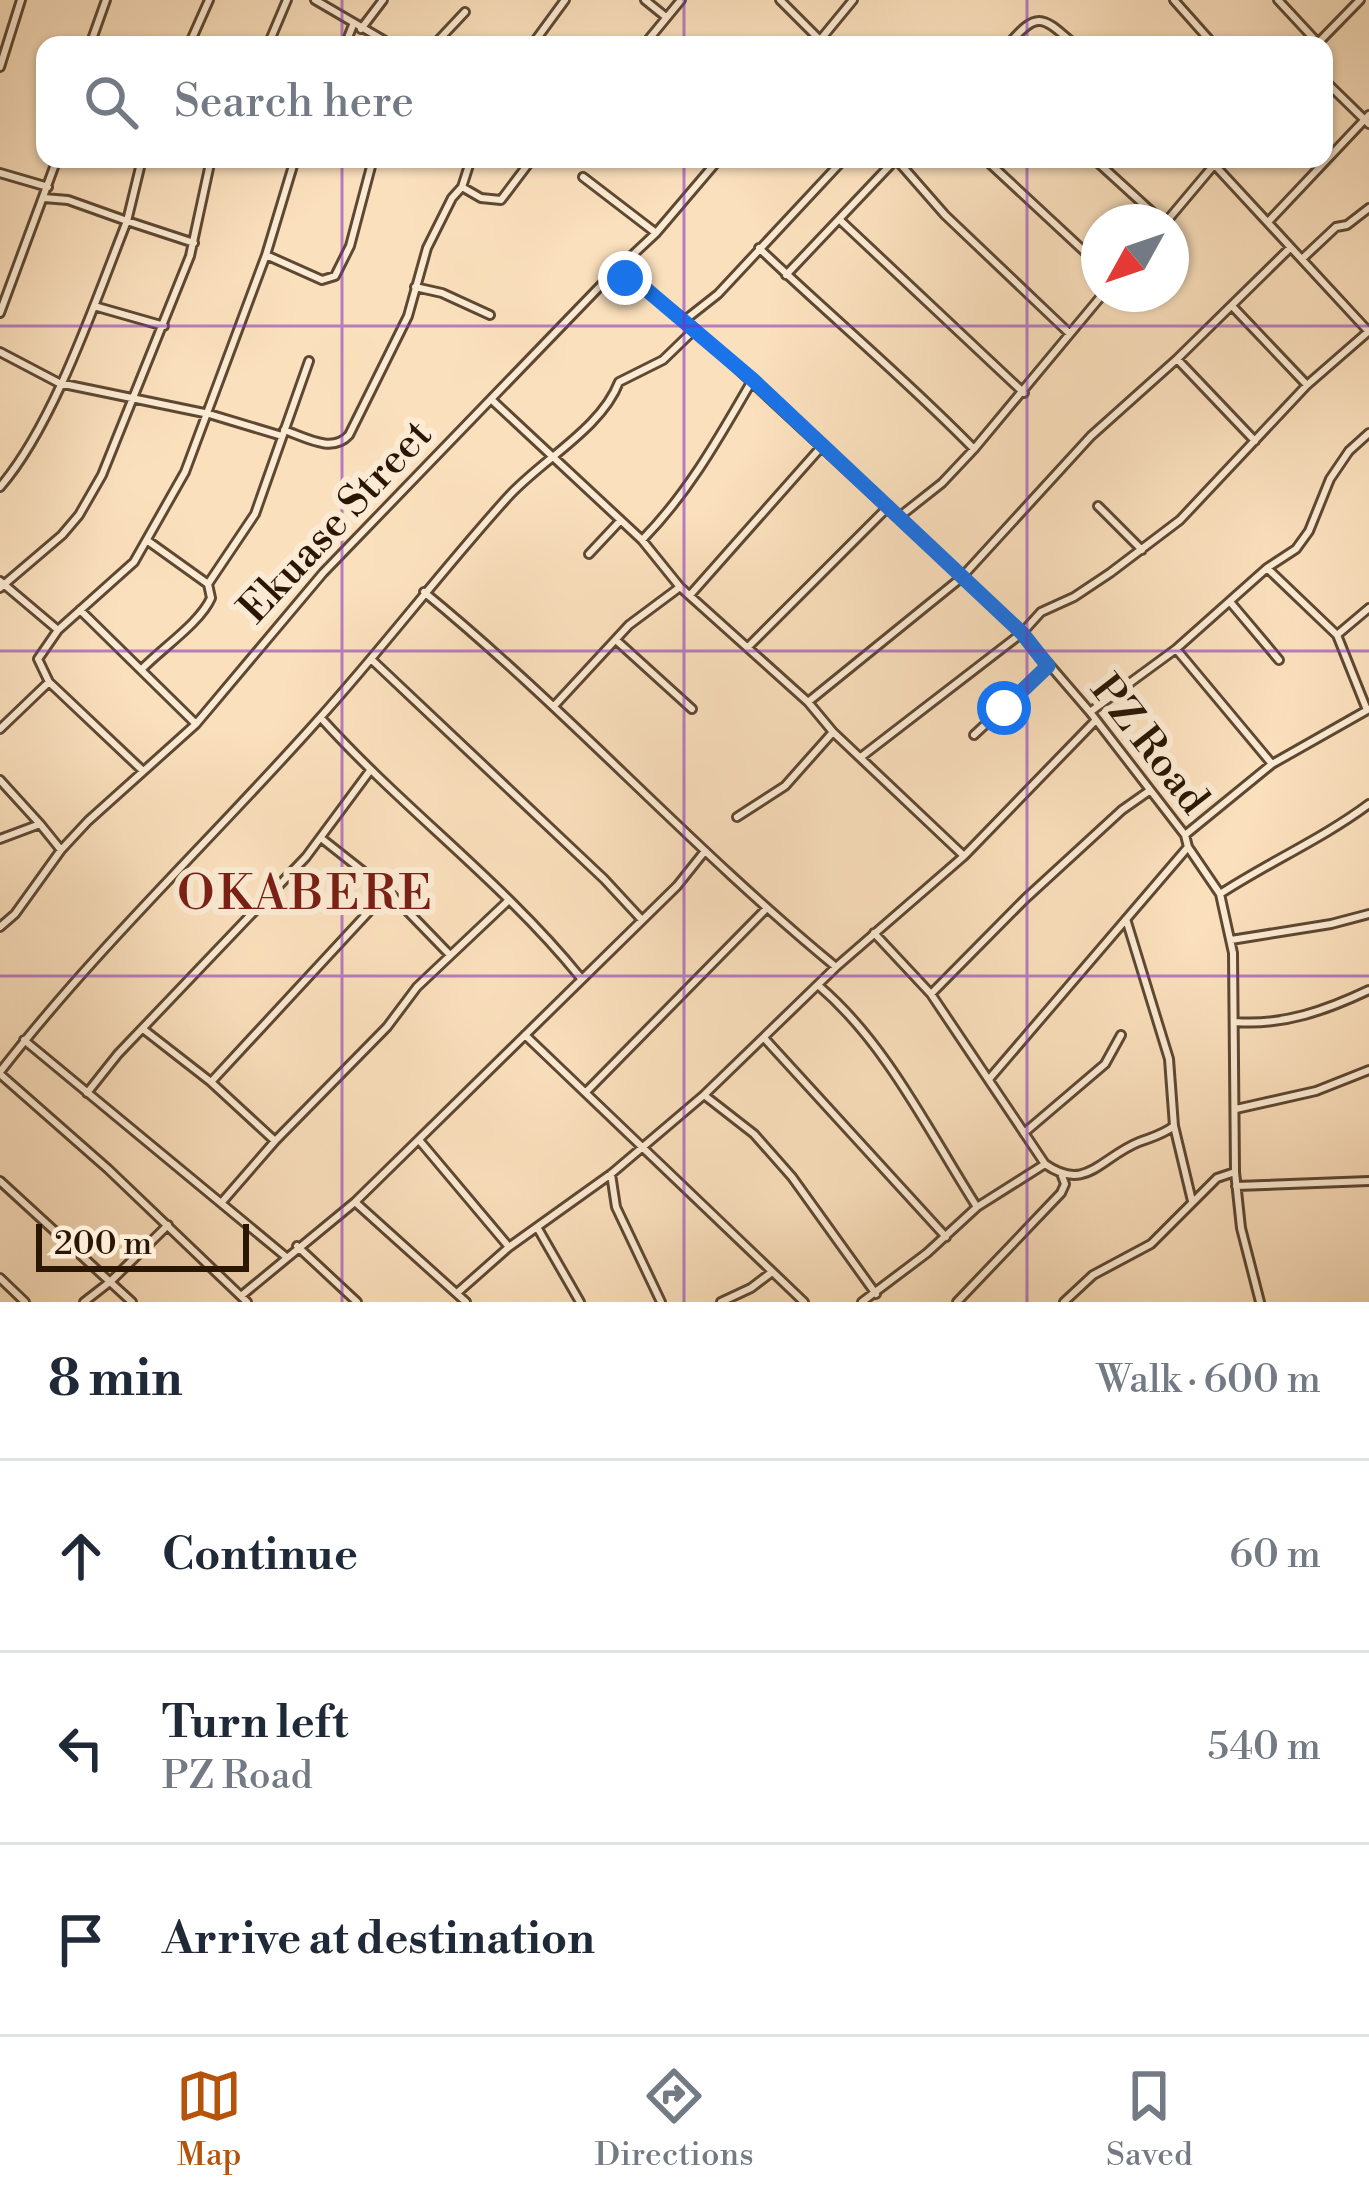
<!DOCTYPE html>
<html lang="en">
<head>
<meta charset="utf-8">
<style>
	:root { --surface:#fff; --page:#f6f6f7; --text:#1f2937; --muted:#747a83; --line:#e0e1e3; --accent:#b45309 }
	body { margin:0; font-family:"Libre Bodoni",serif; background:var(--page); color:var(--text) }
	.compass { position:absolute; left:1081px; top:204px; width:108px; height:108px; border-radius:50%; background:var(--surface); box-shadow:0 3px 9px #0004; rotate:230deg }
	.scale { position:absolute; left:36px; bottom:30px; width:213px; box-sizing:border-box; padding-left:12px; border:6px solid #2a1603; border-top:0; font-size:33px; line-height:42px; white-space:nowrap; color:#2a1603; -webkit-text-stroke:9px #fcebd4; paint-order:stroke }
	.stop { position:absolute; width:36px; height:36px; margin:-27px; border:9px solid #1a73e8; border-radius:50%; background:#fff }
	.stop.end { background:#1a73e8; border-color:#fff; box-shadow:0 3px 12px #0008 }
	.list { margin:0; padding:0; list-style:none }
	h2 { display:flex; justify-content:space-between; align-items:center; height:156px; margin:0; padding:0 48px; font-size:51px }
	h2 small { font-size:39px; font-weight:400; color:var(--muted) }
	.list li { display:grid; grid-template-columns:78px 1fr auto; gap:36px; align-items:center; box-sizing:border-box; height:192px; padding:0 48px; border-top:3px solid var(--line) }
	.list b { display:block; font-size:45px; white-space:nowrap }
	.list p { margin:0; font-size:39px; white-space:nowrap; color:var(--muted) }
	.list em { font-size:39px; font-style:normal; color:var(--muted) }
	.icon { flex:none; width:66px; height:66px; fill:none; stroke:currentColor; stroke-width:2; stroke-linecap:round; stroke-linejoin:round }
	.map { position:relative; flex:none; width:1369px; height:1302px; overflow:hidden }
	.search { position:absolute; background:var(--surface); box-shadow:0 3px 9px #0004; left:36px; right:36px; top:36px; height:132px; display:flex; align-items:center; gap:30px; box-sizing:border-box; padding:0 42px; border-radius:24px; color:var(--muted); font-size:45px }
	.sheet { height:732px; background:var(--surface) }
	nav { display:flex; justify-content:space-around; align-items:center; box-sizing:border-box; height:168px; border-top:3px solid var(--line); background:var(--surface); font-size:33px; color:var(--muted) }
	nav a { display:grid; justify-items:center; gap:6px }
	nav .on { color:var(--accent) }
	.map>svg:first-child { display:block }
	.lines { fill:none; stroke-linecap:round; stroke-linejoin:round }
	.street-casing { stroke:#5e4832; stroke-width:12 }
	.street { stroke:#fcebd4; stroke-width:6 }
	.route { stroke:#1a73e8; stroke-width:15 }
	.grid { fill:none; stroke:#7b2cbf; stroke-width:3; stroke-opacity:0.55 }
	.labels { text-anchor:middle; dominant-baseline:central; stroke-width:12; stroke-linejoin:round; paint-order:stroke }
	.street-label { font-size:42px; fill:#2a1603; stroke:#fcebd4 }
	.quarter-label { font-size:48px; letter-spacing:3px; fill:#7a1f14; stroke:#fcebd4 }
</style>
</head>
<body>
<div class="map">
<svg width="1369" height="1302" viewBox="0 0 1369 1302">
	<rect width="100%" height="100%" fill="#fbe0bd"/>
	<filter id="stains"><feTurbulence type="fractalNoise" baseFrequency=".00167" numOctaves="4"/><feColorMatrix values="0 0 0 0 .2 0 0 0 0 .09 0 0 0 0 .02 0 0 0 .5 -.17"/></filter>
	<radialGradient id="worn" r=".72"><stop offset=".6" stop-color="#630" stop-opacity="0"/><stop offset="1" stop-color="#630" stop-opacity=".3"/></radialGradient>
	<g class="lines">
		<defs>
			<path id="street" d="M 315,0 L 392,45
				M 645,0 L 666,17
				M 780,0 L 818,38
				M 1174,0 L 1214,45
				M 1278,0 L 1318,43
				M 361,29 L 383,0
				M 90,45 L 106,0
				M 189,45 L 209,0
				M 268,45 L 287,0
				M 345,45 L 353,25
				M 434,45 L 465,12
				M 532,45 L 565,0
				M 644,45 L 681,0
				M 816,45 L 853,0
				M 1008,45 C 1038,9 1043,17 1075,45
				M 1316,45 L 1360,0
				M 0,67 L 21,0
				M 1324,80 L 1369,124
				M 896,159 L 945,215 L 1069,333
				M 985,159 L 1099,265
				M 1094,159 L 1163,222
				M 1209,159 L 1369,332
				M 0,173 L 48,187
				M 583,177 L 656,233
				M 462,187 L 471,159
				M 44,198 L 68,200 L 127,221 L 142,159
				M 841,221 L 1024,393
				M 1269,221 L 1369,115
				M 1166,222 L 1219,159
				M 759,248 C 830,316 905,378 974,449
				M 266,255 L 322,280 L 335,276 L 350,246 L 373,159
				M 1303,258 L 1336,227 L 1347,225 L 1369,208
				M 786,275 L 896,159
				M 608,278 L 633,280 L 685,320 L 1022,633 L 1090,712 L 1185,835 L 1188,847 L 1220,894 L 1233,953 L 1235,1172 L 1241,1228 L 1260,1302
				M 415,287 L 442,293 L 490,315
				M 94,306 L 164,326
				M 1232,306 L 1307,385
				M 0,313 L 57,159
				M 685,320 L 718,294 L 844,159
				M 0,352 L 59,383 L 209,414 L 282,436
				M 1177,359 L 1255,441
				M 493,401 L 642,540 L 680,587 L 808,702 L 833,732 L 964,856
				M 284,430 C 305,437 332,454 349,435 L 408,316 L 427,248 L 452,198 L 462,187 L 481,198 L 501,200 L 532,159
				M 0,487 C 54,425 96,299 127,221 L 194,243
				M 1098,506 L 1142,550
				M 899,517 L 942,483 L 974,449 L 1103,294
				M 643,539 C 689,492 720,436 753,379
				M 589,554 L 620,521
				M 1267,568 L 1337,635 L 1367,710
				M 0,581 L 58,630
				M 208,584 L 255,514 L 309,361
				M 0,588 L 62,535 L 79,515 L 102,475 L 190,256 L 211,159
				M 424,592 C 568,710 692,849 836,967
				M 691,594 L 823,445
				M 1231,603 L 1279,660
				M 80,610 L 196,724
				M 1337,635 L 1369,608
				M 617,641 L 692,709
				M 748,647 L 889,506
				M 1176,649 L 1272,764
				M 372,660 L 604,879 L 642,920
				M 141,670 C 162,648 200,623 211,598 L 208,584 L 148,541
				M 808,702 L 961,578 L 1091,436 L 1177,359 L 1290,248
				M 554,706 L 629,625 L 680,587
				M 1090,712 L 1176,649 L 1267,568 L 1296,549 L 1309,531 L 1330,479 L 1349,451 L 1369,433
				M 321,718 C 403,809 503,882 580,977
				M 0,729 L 49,682
				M 974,735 L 1048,666
				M 861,757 L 1022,633 L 1041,612 L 1074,597 L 1110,573 L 1180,520 L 1307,385 L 1369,331
				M 142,770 L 49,682 L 38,659 L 58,630 L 134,562 L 185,472 L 266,255 L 295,159
				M 0,780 L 40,824
				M 737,817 L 785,786 L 833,732
				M 1185,835 L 1272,764 L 1369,709
				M 321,838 L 388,891 L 449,954
				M 0,839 L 40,824 L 61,850
				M 1220,894 C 1269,862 1322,839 1369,804
				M 1126,919 L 1169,1059 L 1174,1126 L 1192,1201
				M 0,927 L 15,914 L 61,850 L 88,821 L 196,724 L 323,573 L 608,278 L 656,233 L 719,159
				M 874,933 L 931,994 L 1045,1164 C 1086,1193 1101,1157 1139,1142 C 1152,1137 1162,1135 1174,1126
				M 1231,940 L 1331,924 L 1369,914
				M 819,986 C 887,1044 929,1132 977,1207
				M 931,994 L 1025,899 L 1122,810 L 1149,791
				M 1235,1022 C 1283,1026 1327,1010 1369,990
				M 143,1029 L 211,1082 L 275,1141
				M 525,1035 L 804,1302
				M 765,1039 L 946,1237
				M 24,1040 L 285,1256
				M 0,1072 C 97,947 213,838 318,720 C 383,648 442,570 507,498 C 541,460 601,429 619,382 L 663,360 L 695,329
				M 0,1074 L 108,1169 L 247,1302
				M 990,1078 L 1188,847
				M 211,1082 L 388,891
				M 586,1092 L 766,909
				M 87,1093 L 118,1054 L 306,857 L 369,772
				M 704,1095 L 754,1134 L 792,1177 L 876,1294
				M 1236,1109 L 1316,1091 L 1369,1070
				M 1024,1133 L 1105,1064 L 1121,1035
				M 419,1140 L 509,1247
				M 611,1174 L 616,1207 L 661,1302
				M 0,1181 L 132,1302
				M 1236,1186 L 1369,1181
				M 222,1202 L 275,1141 L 387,1027 L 417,987 L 509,900
				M 355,1202 L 466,1302
				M 537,1227 L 580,1302
				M 297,1246 L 357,1302
				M 0,1278 L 25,1302
				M 457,1293 L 509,1247 L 611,1174 L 704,1095 L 836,967 L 964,856 L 1095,721
				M 241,1296 L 355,1202 L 677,886 L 705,851
				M 84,1302 L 111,1281 L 168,1225
				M 721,1302 L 751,1288 L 772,1272
				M 862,1302 L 927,1253 L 977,1207 L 1045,1164
				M 957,1302 L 1061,1193 L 1065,1184 L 1062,1176
				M 1064,1302 L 1093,1275 L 1151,1244 L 1217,1178 L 1235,1172"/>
		</defs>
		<!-- street casing -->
		<use href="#street" class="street-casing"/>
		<!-- street -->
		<use href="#street" class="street"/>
	</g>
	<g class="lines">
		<!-- route -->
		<path class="route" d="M 625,278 L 641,285 L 753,380 L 1022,633 L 1048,666 L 1004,708"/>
	</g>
	<!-- grid -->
	<path class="grid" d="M 342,0 L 342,45M 684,0 L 684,45M 1027,0 L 1027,45M 342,159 L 342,1302M 684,159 L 684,1302M 1027,159 L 1027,1302M 0,326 L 1369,326M 0,651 L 1369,651M 0,976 L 1369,976"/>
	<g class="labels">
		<!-- street labels -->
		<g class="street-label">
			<text transform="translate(336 522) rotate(-47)">Ekuase Street</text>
			<text transform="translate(1149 745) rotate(52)">PZ Road</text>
		</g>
		<!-- quarter labels -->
		<g class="quarter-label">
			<text x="306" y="895">OKABERE</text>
		</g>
	</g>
	<rect width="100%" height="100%" filter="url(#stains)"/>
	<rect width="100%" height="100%" fill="url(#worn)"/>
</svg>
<svg class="compass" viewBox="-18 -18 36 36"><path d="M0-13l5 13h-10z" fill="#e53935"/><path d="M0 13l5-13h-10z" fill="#747a83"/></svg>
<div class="scale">200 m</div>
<div class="stop" style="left:1004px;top:708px"></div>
<div class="stop end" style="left:625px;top:278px"></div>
<div class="search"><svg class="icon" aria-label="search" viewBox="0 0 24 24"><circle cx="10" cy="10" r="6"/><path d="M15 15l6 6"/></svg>Search here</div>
</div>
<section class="sheet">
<h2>8 min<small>Walk · 600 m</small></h2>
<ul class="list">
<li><svg class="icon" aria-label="ahead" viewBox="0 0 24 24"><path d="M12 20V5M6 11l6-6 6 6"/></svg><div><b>Continue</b></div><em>60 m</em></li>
<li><svg class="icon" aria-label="left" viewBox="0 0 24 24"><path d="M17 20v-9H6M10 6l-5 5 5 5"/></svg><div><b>Turn left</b><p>PZ Road</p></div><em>540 m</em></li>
<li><svg class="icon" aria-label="arrive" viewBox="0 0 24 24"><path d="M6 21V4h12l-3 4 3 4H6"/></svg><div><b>Arrive at destination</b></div></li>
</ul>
</section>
<nav>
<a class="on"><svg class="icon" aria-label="map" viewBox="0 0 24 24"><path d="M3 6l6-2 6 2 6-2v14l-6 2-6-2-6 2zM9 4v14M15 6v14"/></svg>Map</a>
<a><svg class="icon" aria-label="directions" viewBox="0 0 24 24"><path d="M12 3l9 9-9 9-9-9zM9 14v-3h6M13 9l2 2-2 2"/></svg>Directions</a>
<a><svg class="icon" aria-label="saved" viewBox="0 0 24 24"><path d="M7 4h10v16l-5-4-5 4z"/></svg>Saved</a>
</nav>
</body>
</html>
